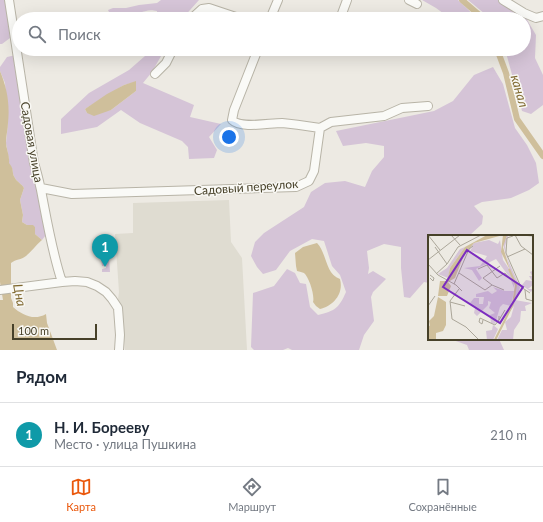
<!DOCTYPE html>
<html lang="ru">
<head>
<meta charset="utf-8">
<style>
	:root { --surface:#fff; --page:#f2f2f3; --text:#1f2937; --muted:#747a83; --line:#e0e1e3; --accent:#ea580c }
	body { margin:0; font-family:Lato,sans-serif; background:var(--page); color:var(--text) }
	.scale { position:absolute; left:12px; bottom:10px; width:85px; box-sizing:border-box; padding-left:4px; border:2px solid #474129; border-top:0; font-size:11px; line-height:14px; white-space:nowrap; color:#474129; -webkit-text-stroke:3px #f9f8f4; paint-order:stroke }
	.you { position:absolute; left:229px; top:137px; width:14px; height:14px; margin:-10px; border:3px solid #fff; border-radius:50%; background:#1a73e8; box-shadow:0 0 0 6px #1a73e833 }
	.badge { display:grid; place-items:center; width:26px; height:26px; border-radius:50%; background:var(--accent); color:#fff; font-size:13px; font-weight:700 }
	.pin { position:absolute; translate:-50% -33px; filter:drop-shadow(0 1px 2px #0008) }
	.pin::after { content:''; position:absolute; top:21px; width:14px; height:12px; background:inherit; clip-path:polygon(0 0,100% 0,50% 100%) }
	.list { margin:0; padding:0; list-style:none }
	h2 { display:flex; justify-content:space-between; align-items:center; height:52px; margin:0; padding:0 16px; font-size:17px }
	h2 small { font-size:13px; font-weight:400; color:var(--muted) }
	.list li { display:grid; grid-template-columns:26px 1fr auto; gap:12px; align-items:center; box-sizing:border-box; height:64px; padding:0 16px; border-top:1px solid var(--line) }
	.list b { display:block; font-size:15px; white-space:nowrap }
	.list p { margin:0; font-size:13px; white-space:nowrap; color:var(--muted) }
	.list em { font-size:13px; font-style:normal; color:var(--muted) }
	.icon { flex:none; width:22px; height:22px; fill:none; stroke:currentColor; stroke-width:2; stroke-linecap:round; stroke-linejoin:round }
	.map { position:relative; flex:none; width:543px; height:350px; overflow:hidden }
	.search { position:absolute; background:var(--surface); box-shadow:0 4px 16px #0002; left:12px; right:12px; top:12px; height:44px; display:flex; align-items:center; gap:10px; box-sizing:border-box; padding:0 14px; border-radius:22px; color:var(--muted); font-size:15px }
	.sheet { height:116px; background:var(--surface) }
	nav { display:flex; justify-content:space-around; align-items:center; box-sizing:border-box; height:56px; border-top:1px solid var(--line); background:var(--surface); font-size:11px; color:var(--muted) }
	nav a { display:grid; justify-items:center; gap:2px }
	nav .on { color:var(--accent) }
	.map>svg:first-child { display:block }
	.built { fill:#dfdcd1 }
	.green { fill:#d5c4d7; fill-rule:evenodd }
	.water { fill:#cfbf9b }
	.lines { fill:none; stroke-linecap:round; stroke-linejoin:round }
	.canal { stroke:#cfbf9b; stroke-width:6 }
	.minor-casing { stroke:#b8b4a7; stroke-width:10 }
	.minor { stroke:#fafaf7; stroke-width:8 }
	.labels { text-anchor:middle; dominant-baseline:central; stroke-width:3; stroke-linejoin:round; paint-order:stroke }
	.street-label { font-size:12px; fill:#474129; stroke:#f9f8f4 }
	.water-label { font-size:13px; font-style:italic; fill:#7f682f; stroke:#f9f8f4 }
	.inset-river { fill:none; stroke:#cfbf9b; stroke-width:2 }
	.inset-road { fill:none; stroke:#aba699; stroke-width:1 }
	.view { fill:#7b2cbf; fill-opacity:0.15; stroke:#7b2cbf; stroke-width:2 }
	.inset-edge { fill:none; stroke:#474129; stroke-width:2 }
</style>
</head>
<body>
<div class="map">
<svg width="543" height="350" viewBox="0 0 543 350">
	<rect width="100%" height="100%" fill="#edeae3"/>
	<!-- built -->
	<path class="built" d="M 229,200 L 231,242 L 242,258 L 247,350 L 125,350 L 123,325 L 118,299 L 119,292 L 115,234 L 133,233 L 133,203 Z"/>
	<!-- green -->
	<path class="green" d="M 0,0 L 5,0 L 10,38 L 2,44 L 0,44 Z
		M 161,0 L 199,0 L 182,19 L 157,19 L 157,11 C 149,9 146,11 138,13 C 129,15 120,16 111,16 L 108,10 L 113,8 L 126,8 L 139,5 L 157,3 Z
		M 422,0 L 458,0 L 478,19 L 451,19 L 436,8 Z
		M 468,0 L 498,0 L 523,13 L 536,35 L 535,58 L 543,75 L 543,105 L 531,114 L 522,111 L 505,49 L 524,49 L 524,19 L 488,19 L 485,14 Z
		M 153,49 L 165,49 L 152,72 L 143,83 L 194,105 L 190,117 L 221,124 L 209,137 L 217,150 L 214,158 L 189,159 L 188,147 L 182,141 L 140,123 L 121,110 L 97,127 L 61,134 L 61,119 L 89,93 L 129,70 ZM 136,82 L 136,91 L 111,110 L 87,113 L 85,109 L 124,85 Z
		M 16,55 L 29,162 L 39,192 L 42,218 L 46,235 L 42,240 L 35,234 L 35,227 L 27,225 L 22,222 L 23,215 L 20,200 L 24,188 C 22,184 17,182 15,178 C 11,172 15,170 8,163 L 9,160 L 6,143 L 8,123 L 5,83 L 0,71 L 0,67 L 7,57 Z
		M 493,67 L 503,84 L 515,128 L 527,145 L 536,163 L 539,183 L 529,190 L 511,198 L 482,202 L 474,206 L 483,216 L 482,224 L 470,235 L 470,236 L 429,236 L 429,283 L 424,282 L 410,298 L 404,297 L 401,268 L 401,247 L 384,244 L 367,251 L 369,268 L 368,274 L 373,271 L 386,279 L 373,292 L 371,297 L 374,321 L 364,335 L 359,350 L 292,350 L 288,348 L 283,350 L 254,350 L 251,347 L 253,293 L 274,286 L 287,269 L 295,273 L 300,283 L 306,284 L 310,307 L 318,315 C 335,311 339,308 346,292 L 340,275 L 332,266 L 324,241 L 312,239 L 290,251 L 276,270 L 263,274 L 257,267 L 251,256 L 255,242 L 264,233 L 304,207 L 311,192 L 325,183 L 345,181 L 365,187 L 372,171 L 384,157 L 384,146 L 366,143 L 343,146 L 336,131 L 434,111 L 453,101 L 474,75 Z
		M 109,257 L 110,272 L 102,272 L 102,269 L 106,268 L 106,266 L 102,266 L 101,258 Z
		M 450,339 L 499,339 L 504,350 L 469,350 L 467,345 Z"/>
	<!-- water -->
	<path class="water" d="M 0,71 C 7,88 10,104 8,123 C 8,129 6,135 6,142 C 6,149 10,156 9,163 C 15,170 11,172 15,178 C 17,182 22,184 24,188 L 20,200 L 23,215 L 22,222 L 27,225 L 33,225 L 35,227 L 35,234 L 42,240 C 36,245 31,252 26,256 C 21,260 16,259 11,263 L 11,298 L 13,303 L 13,307 C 22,315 34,321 46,314 L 47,323 L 57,350 L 0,350 L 0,300 L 3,300 L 0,282 Z
		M 136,81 L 136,91 L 111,110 L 94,116 L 87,113 L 85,109 L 107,94 L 124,85 Z
		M 317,243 C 327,253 325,274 340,279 C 344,294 333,306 320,309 L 316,306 L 313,302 C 315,296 309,277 304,273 C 302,272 300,272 297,271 L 296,266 L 295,253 L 303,247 Z"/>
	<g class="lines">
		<!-- canal -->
		<path class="canal" d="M 462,0 L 484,19
			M 497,49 L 506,73 L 517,119 L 543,156"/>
		<defs>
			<path id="minor" d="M 9,0 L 34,163 C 37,172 39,181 41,190 C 47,221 52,252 62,282
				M 409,0 L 417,4
				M 503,0 L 524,13 L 536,18 L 543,16
				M 191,19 L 202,9 L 209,8 L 242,19
				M 270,19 L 278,0
				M 340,19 L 347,0
				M 258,49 L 234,110 L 232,120 C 241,129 269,123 282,123 C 294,124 307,126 320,128
				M 320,49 L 327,51 L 328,49
				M 155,74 L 166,63 L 173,49
				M 41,188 L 72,194 L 296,187 L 309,181 L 314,171 L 320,128 L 331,122 L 384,116 L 402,108 L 428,106
				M 0,290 L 62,282 L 75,281 L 87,282 L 97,286 L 106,292 L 112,299 L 118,308 L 120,335 L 119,350"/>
		</defs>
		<!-- minor casing -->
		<use href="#minor" class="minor-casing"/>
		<!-- minor -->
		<use href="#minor" class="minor"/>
	</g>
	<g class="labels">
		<!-- street labels -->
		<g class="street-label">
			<text transform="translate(32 142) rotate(80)">Садовая улица</text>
			<text transform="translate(246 187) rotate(-4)">Садовый переулок</text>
		</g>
		<!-- water labels -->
		<g class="water-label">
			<text transform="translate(520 91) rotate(74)">канал</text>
			<text transform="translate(20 295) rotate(79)">Цна</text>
		</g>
	</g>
	<!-- overview -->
	<g transform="translate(428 235)">
		<rect width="105" height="105" fill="#edeae3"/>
		<path d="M 86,0 L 80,1 L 77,11 L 79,23 L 92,52 L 90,62 L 86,63 L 88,54 L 87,45 L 86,53 L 82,43 L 68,24 L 48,34 L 54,43 L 51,46 L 44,35 L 36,33 L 52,31 L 55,27 L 50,24 L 56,26 L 59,21 L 42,16 L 45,11 L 36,20 L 46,8 L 61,5 L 70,9 L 72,5 L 75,25 L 82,35 L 75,9 L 78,1 ZM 37,12 L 22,33 L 20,43 L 10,39 L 19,33 L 32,14 ZM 104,36 L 105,50 L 100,54 L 105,54 L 103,57 L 94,50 L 98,45 L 104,46 L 101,41 L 104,41 L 102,37 ZM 65,52 L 77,56 L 86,56 L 83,71 L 75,69 L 72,72 L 67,89 L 63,88 L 62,80 L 67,78 L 61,73 L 63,67 L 60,66 L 60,70 L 49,81 L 46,78 L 47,73 L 42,68 L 46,63 L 51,63 L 51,69 L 55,69 L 56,62 L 48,62 L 48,59 L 60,56 L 64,59 L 69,56 ZM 87,65 L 104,68 L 97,71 L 98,76 L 93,76 L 92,86 L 86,95 L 85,105 L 69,105 L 74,95 L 79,95 L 77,87 L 83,82 L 86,71 L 80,79 ZM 65,90 L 70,94 L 65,105 L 59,105 L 58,96 L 64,95 Z" fill="#d5c4d7"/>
		<path d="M 59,0 L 79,0 L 75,12 L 82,35 L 73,17 L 75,0 L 46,8 L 36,20 L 27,43 L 20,47 L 23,51 L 19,61 L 10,61 L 12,46 L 19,46 L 22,33 L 37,12 ZM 10,62 L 18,67 L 18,90 L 15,96 L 8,98 L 8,105 L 0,105 L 0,90 L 2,91 L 1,86 L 6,81 Z" fill="#cfbf9b"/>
		<path class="inset-river" d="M 67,105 L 85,69 L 88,50 L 81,34"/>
		<path class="inset-road" d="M 0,0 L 12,15M 23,0 L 32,10M 87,0 L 93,11 L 105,20M 93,0 L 105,1M 85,1 L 79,3 L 78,18 L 93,52 L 102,58M 7,12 L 19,29M 79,22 L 97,14M 0,25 L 32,0M 0,29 L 10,40 L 28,50 L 34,56M 50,34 L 59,30 L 69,43 L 77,38 L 82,44M 31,38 L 57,55 L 64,50 L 76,55M 8,39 L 19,29 L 30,12 L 53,0M 2,43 L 5,46 L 6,43 L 2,40M 26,49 L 41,14 L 45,11M 64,50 L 55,43 L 72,31M 97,55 L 98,64 L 105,66M 22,66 L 24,84 L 38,92 L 51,105M 22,66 L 31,54M 22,67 L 37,71M 0,71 L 7,61M 71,81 L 71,85 L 77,75M 55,85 L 54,89 L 51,87 L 52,83 L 67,90 L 71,85"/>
		<path class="view" d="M 39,15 L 95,52 L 72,88 L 15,52 Z"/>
		<rect width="105" height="105" class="inset-edge"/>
	</g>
</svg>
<div class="scale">100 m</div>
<div class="you"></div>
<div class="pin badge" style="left:105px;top:267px;background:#0f9aa8">1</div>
<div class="search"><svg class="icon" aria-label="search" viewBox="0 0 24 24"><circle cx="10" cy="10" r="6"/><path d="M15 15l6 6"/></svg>Поиск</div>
</div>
<section class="sheet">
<h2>Рядом<small></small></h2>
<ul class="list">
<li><span class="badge" style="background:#0f9aa8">1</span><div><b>Н. И. Борееву</b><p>Место · улица Пушкина</p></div><em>210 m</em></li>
</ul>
</section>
<nav>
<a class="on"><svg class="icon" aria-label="map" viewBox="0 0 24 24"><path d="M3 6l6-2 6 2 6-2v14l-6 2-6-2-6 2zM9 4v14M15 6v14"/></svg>Карта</a>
<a><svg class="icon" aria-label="directions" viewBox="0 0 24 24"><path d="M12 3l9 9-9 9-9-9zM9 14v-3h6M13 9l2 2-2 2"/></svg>Маршрут</a>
<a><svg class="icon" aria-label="saved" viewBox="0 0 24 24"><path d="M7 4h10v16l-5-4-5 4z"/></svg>Сохранённые</a>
</nav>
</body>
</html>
